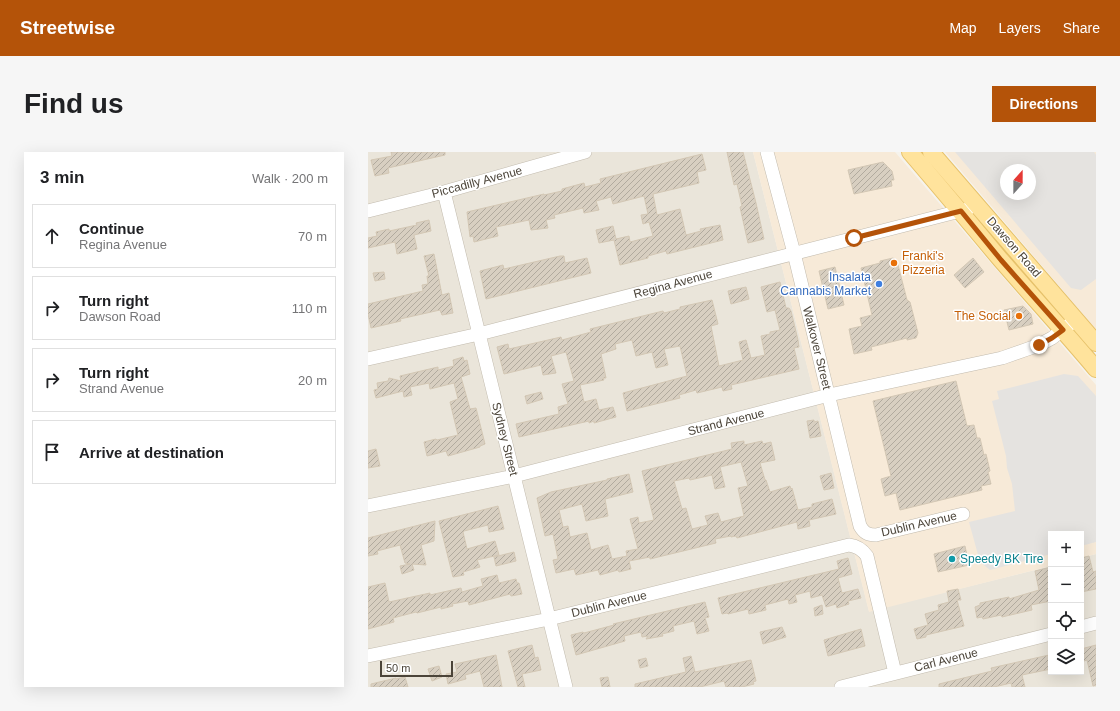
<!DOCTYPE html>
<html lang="en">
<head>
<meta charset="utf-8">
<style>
	:root { --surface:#fff; --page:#f6f6f6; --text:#202124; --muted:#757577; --line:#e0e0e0; --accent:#b45309 }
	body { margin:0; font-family:Helvetica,sans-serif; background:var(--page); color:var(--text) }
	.controls { position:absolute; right:12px; bottom:12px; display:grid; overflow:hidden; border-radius:0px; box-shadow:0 4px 16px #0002 }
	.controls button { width:36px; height:36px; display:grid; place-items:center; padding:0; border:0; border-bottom:1px solid var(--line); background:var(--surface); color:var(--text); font:20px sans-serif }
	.compass { position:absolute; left:632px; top:12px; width:36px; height:36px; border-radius:50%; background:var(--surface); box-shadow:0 4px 16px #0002; rotate:21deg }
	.scale { position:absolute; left:12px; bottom:10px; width:73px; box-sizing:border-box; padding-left:4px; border:2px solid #4b4439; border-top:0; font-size:11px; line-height:14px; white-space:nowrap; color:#4b4439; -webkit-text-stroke:3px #fff; paint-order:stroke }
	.stop { position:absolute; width:12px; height:12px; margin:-9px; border:3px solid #b45309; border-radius:50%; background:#fff }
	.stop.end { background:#b45309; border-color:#fff; box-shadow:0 1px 4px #0008 }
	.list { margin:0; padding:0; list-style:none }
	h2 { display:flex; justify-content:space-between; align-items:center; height:52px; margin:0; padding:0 16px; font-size:17px }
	h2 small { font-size:13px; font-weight:400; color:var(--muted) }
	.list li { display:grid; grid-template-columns:26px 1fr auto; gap:12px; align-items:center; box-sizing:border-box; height:64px; margin:0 8px 8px; padding:0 8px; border:1px solid var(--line); border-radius:0px }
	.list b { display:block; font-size:15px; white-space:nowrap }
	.list p { margin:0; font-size:13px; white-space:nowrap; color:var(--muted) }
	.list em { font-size:13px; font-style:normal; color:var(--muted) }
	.icon { flex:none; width:22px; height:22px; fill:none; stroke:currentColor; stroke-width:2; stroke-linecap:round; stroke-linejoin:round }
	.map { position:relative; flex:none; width:728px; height:535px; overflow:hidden; border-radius:0px }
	header { display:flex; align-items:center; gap:24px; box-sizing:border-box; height:56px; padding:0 20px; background:var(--accent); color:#fff }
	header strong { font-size:19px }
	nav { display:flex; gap:22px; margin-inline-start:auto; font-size:14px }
	.intro { display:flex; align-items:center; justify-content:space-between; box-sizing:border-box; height:96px; padding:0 24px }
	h1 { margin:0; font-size:28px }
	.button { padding:10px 18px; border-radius:0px; background:var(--accent); color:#fff; font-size:14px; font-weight:700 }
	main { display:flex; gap:24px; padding:0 24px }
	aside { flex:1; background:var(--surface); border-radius:0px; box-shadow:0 4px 16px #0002 }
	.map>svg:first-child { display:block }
	.residential { fill:#eae5da }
	.commercial { fill:#f7ead8; fill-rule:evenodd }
	.parking { fill:#e5e3e0; fill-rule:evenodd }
	.building { fill:url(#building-hatch); stroke:#d3c7b4; fill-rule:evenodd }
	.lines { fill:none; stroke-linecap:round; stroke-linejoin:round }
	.minor-casing { stroke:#c2bbae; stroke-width:14 }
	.major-casing { stroke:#e6c16a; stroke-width:18 }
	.minor { stroke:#fff; stroke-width:13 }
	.major { stroke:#ffe39c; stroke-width:16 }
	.route { stroke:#b45309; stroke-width:5 }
	.food-dot { fill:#e8710a; stroke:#fff; stroke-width:1.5 }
	.shop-dot { fill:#3f7fe0; stroke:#fff; stroke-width:1.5 }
	.culture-dot { fill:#0f9aa8; stroke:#fff; stroke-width:1.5 }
	.labels { text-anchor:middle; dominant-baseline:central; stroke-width:3; stroke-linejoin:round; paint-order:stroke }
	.street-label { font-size:12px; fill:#4b4439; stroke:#fff }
	.food-label { font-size:12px; fill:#c56008; stroke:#fff; text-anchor:start }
	.shop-label { font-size:12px; fill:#366cbe; stroke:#fff; text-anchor:end }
	.culture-label { font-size:12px; fill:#0d838f; stroke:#fff; text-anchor:start }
</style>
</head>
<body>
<header>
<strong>Streetwise</strong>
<nav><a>Map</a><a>Layers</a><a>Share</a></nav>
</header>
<div class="intro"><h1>Find us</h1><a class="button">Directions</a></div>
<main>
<aside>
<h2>3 min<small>Walk · 200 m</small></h2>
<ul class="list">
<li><svg class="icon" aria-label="ahead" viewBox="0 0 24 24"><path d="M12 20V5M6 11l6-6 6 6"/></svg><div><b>Continue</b><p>Regina Avenue</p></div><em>70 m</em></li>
<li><svg class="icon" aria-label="right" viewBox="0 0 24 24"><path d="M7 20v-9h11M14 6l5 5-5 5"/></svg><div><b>Turn right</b><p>Dawson Road</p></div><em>110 m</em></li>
<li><svg class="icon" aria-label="right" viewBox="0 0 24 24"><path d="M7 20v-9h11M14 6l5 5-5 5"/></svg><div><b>Turn right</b><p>Strand Avenue</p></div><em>20 m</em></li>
<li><svg class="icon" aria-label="arrive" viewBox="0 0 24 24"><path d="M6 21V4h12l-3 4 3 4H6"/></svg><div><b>Arrive at destination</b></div></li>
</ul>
</aside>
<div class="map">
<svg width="728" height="535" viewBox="0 0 728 535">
	<defs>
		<pattern id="building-hatch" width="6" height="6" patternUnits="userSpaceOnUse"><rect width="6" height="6" fill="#d8cfc1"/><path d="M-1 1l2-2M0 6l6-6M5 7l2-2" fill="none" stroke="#b1aa9e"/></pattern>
	</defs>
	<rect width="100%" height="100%" fill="#f6f3ec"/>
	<!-- residential -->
	<path class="residential" d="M 0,0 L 385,0 L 501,459 L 683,414 L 683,520 L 713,520 L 713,406 L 728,402 L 728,535 L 0,535 Z"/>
	<!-- commercial -->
	<path class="commercial" d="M 385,0 L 527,0 L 728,233 L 728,402 L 713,406 L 713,382 L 683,382 L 683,414 L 501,460 Z
		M 577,0 L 728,0 L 728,177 L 726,175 ZM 638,18 L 662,18 L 662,42 L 638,42 Z"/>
	<!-- parking -->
	<path class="parking" d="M 587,0 L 726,0 L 728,3 L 728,127 L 713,138 L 703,136 ZM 638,18 L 662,18 L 662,42 L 638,42 Z
		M 696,222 L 710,224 L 728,244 L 728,390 L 713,394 L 713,382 L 683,382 L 683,402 L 622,418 L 612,410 L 601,370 L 647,359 L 644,332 L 639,316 L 638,304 L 624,249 L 631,247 L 629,239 Z"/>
	<!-- building -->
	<path class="building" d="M 23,0 L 77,0 L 77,3 L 20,16 L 21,21 L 7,24 L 3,8 L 24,4 Z
		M 359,0 L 375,0 L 388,51 L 396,87 L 380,91 L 372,55 L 374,54 L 369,32 L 366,33 Z
		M 334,2 L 338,18 L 329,20 L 331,31 L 285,42 L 289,63 L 312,57 L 318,83 L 333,79 L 332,77 L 352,73 L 355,88 L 299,102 L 298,99 L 280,104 L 280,106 L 252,113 L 246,88 L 231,91 L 228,78 L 245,74 L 248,87 L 261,84 L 262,90 L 285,84 L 281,70 L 275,72 L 273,63 L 280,62 L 276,44 L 245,52 L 243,45 L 228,49 L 231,58 L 216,61 L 215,56 L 186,63 L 187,66 L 178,68 L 180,76 L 163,78 L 161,68 L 128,75 L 130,84 L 106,90 L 105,84 L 102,85 L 99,60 L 176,42 L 176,43 L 194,39 L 194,37 L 216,31 L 217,35 L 233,31 L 232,27 Z
		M 515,10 L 524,19 L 526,28 L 523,28 L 524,34 L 486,42 L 480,18 Z
		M 61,68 L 63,79 L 46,83 L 49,97 L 29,102 L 27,90 L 0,96 L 0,86 L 9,84 L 8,80 L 21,77 L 21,79 L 49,73 L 48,71 Z
		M 66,102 L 74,143 L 81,141 L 85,161 L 74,163 L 72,158 L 32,167 L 33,169 L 3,176 L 0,162 L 0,152 L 55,139 L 54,133 L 60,132 L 59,124 L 61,124 L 56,104 Z
		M 192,104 L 196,104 L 197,111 L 219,106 L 223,121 L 118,147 L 112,119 L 135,113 L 136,117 Z
		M 525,106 L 529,109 L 539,148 L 542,150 L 550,181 L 548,186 L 539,188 L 539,186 L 503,195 L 504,198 L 486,202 L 481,177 L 494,174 L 492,166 L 504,163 L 493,116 L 512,111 L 512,109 Z
		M 605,106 L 616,120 L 597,136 L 586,123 Z
		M 467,115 L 476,153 L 460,157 L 451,119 Z
		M 16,120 L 17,127 L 7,129 L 5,121 Z
		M 412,130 L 418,156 L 421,156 L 423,159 L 430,188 L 431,195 L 426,196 L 431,217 L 363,233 L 364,237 L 355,239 L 354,235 L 329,241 L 328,238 L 311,243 L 312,246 L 259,259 L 255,241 L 319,224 L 312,194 L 296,197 L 300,213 L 288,216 L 284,200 L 268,204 L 264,188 L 247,192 L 248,197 L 233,202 L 238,226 L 235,226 L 236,228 L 212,233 L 216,250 L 228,247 L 231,258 L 245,255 L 248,265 L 226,271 L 226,269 L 221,271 L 221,269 L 151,285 L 148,272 L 191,262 L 190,255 L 200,252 L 194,232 L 206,229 L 198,200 L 183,204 L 188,221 L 175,223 L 173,213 L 136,222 L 129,195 L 140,192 L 141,197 L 193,185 L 194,188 L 223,180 L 222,177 L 295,159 L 296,161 L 312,157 L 312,155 L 344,148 L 350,172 L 343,174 L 351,214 L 375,208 L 371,190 L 378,188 L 383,206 L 397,203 L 393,184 L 402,182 L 402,180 L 412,178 L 407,158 L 399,160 L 393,135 Z
		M 378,135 L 381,147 L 363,152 L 360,139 Z
		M 655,154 L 663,162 L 665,172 L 641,178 L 636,158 Z
		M 95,205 L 96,209 L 99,208 L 102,222 L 93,225 L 102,257 L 108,256 L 117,292 L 112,294 L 112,295 L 80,304 L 78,299 L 59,304 L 56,290 L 68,287 L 69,288 L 90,283 L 82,250 L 90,247 L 86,231 L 62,237 L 61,231 L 42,235 L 44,243 L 36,245 L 35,239 L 8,246 L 6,238 L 10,237 L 9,231 L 20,229 L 21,226 L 33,229 L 32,224 L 70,215 L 70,218 L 86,214 L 85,208 Z
		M 588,229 L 599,274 L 606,273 L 609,286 L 612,286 L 616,303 L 618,302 L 622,319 L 620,320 L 623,332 L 613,334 L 614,338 L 532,358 L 528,341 L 517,344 L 513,327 L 523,324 L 505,249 Z
		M 173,240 L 175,247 L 159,252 L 157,244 Z
		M 446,268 L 446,270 L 450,269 L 453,284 L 442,286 L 439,269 Z
		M 376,289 L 376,293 L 394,289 L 395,292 L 403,290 L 407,308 L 392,311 L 397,328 L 398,328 L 402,340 L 422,334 L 423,337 L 424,336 L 430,358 L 444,355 L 444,352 L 464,347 L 468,362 L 441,368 L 442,374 L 430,377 L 429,370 L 369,386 L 368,384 L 363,385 L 363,384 L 347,387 L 348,391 L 282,407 L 282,405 L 261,409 L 263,417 L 251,420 L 250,418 L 232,423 L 230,418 L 208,423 L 206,417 L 188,421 L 185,408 L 190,407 L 185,382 L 177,384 L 169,346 L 183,340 L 239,328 L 239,327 L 261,322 L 265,340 L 237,347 L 240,364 L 218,369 L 214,352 L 191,358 L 195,375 L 200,374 L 202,385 L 219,381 L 223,398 L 240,393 L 244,407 L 259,404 L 258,399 L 270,397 L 262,367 L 270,365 L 271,371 L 286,368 L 274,319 L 364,297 L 363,291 ZM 373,310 L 380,334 L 370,336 L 376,364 L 353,370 L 350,361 L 337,364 L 340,373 L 324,377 L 318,356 L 314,357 L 306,329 L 321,326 L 322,328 L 344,323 L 347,337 L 357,335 L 352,315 Z
		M 8,297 L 12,314 L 0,316 L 0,299 Z
		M 463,321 L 466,336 L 456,338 L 452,324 Z
		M 130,354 L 136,377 L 121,380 L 120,373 L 96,379 L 95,380 L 99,397 L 127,389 L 131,403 L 109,408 L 112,415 L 95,420 L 96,423 L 85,425 L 71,369 Z
		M 67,369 L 66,389 L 53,393 L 58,413 L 44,412 L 46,418 L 34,422 L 32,414 L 42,412 L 37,411 L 32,393 L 9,399 L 10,402 L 0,404 L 0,386 Z
		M 597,394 L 601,413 L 570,420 L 566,402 Z
		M 146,400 L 148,409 L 128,414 L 126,405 Z
		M 721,404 L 725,420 L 728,419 L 728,437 L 713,440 L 713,406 Z
		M 480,406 L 484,422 L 470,426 L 474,441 L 490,437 L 493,446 L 480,449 L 481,452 L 469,456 L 468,452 L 458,455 L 454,443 L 443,446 L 442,439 L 427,443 L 429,450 L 421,452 L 420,447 L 397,453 L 398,458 L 381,462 L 380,457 L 360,462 L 359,461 L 354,462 L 350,446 L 471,417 L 469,409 Z
		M 683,415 L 683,449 L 663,453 L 664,458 L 634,465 L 633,463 L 615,467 L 614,465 L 609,466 L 607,455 L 612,453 L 612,451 L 641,445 L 641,447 L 671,438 L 667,419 Z
		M 129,423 L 131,431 L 148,427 L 149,431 L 151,431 L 154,442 L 143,444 L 142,442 L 101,453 L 100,449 L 84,452 L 85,454 L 73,457 L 73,455 L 49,461 L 48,460 L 25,466 L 26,470 L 0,477 L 0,435 L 17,431 L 21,450 L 62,441 L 62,443 L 93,436 L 94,440 L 115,434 L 113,427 Z
		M 590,437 L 593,448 L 589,448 L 596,474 L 558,483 L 558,485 L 549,487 L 546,477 L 560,473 L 557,462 L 571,458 L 570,453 L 581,450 L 579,439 Z
		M 337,450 L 341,465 L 337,466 L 341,479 L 329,482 L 326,469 L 305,474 L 306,479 L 294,482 L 295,484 L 278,487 L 280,484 L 274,485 L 273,480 L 256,484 L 257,489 L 208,503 L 203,483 L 215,480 L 216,481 L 246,473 L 245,472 Z
		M 454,453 L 455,462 L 447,464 L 446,456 Z
		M 414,475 L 418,485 L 395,492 L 392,480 Z
		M 493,477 L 497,494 L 460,504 L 456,488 Z
		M 164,493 L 167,506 L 170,505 L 173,518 L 154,522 L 157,535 L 150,535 L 140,499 Z
		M 728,493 L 728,533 L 725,534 L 719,508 L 713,510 L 713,497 Z
		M 128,503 L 134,535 L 116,535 L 112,519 L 97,523 L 98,527 L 80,532 L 78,522 L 89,520 L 87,512 Z
		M 681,503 L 683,517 L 654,523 L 657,535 L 644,535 L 643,531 L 626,535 L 571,535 L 571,532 L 624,519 L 623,516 Z
		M 323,504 L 327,520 L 383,508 L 388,529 L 385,530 L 386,532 L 374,535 L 358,535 L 356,529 L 332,535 L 267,535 L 267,532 L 318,520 L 315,506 Z
		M 278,506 L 280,514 L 272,516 L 270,508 Z
		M 71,514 L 74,525 L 64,529 L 60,517 Z
		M 37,525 L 40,535 L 3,535 L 3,532 L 28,526 L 28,527 Z
		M 240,525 L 242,535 L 234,535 L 232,526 Z"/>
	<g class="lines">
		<defs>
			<path id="minor" d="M 399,0 L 426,101 L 492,374 C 496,381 500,383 508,383 L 595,362
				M 76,40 L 198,535
				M 0,59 L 76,40 L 217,0
				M 0,207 L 111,182 L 600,57
				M 0,354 L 146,324 L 461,243 L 634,206 L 671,193 L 684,186 L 702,172
				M 713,475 L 728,471
				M 0,504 L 181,467 L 481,393 C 489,394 494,397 499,404 L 527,521
				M 473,535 L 683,482"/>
			<path id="major" d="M 542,0 C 572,35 602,71 632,107 C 664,144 697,180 728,217
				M 563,0 L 728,191"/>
		</defs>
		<!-- minor casing -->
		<use href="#minor" class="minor-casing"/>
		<!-- major casing -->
		<use href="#major" class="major-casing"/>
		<!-- minor -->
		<use href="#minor" class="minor"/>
		<!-- major -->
		<use href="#major" class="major"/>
	</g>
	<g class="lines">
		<!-- route -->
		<path class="route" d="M 486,86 L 593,59 L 633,108 L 695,178 L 684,186 L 671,193"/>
	</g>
	<!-- markers -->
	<g class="food-dot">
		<circle cx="526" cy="111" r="4"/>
		<circle cx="651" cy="164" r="4"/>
	</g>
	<circle class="shop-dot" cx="511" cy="132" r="4"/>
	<circle class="culture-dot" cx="584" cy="407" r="4"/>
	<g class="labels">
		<!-- street labels -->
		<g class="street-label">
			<text transform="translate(109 30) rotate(-15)">Piccadilly Avenue</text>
			<text transform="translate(646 95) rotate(49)">Dawson Road</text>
			<text transform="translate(305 132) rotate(-15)">Regina Avenue</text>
			<text transform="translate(449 196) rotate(76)">Walkover Street</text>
			<text transform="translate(358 270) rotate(-14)">Strand Avenue</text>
			<text transform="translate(137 287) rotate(76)">Sydney Street</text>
			<text transform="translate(551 372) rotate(-13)">Dublin Avenue</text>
			<text transform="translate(241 452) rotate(-14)">Dublin Avenue</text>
			<text transform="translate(578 508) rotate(-14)">Carl Avenue</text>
		</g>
		<!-- food labels -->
		<g class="food-label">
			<text x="534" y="104">Franki's<tspan x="534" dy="14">Pizzeria</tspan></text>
			<text x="643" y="164" text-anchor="end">The Social</text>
		</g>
		<!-- shop labels -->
		<g class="shop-label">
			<text x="503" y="125">Insalata<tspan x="503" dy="14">Cannabis Market</tspan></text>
		</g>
		<!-- culture labels -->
		<g class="culture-label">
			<text x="592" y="407">Speedy BK Tire</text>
		</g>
	</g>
</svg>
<div class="controls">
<button>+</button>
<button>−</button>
<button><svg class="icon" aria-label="locate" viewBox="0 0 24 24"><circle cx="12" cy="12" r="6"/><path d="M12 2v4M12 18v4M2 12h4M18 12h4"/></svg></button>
<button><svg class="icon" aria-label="layers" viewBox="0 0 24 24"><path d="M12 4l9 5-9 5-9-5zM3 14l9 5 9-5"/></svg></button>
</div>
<svg class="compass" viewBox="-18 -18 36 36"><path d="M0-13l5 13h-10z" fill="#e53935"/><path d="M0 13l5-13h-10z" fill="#757577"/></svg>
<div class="scale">50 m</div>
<div class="stop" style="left:486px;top:86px"></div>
<div class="stop end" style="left:671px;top:193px"></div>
</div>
</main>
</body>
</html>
